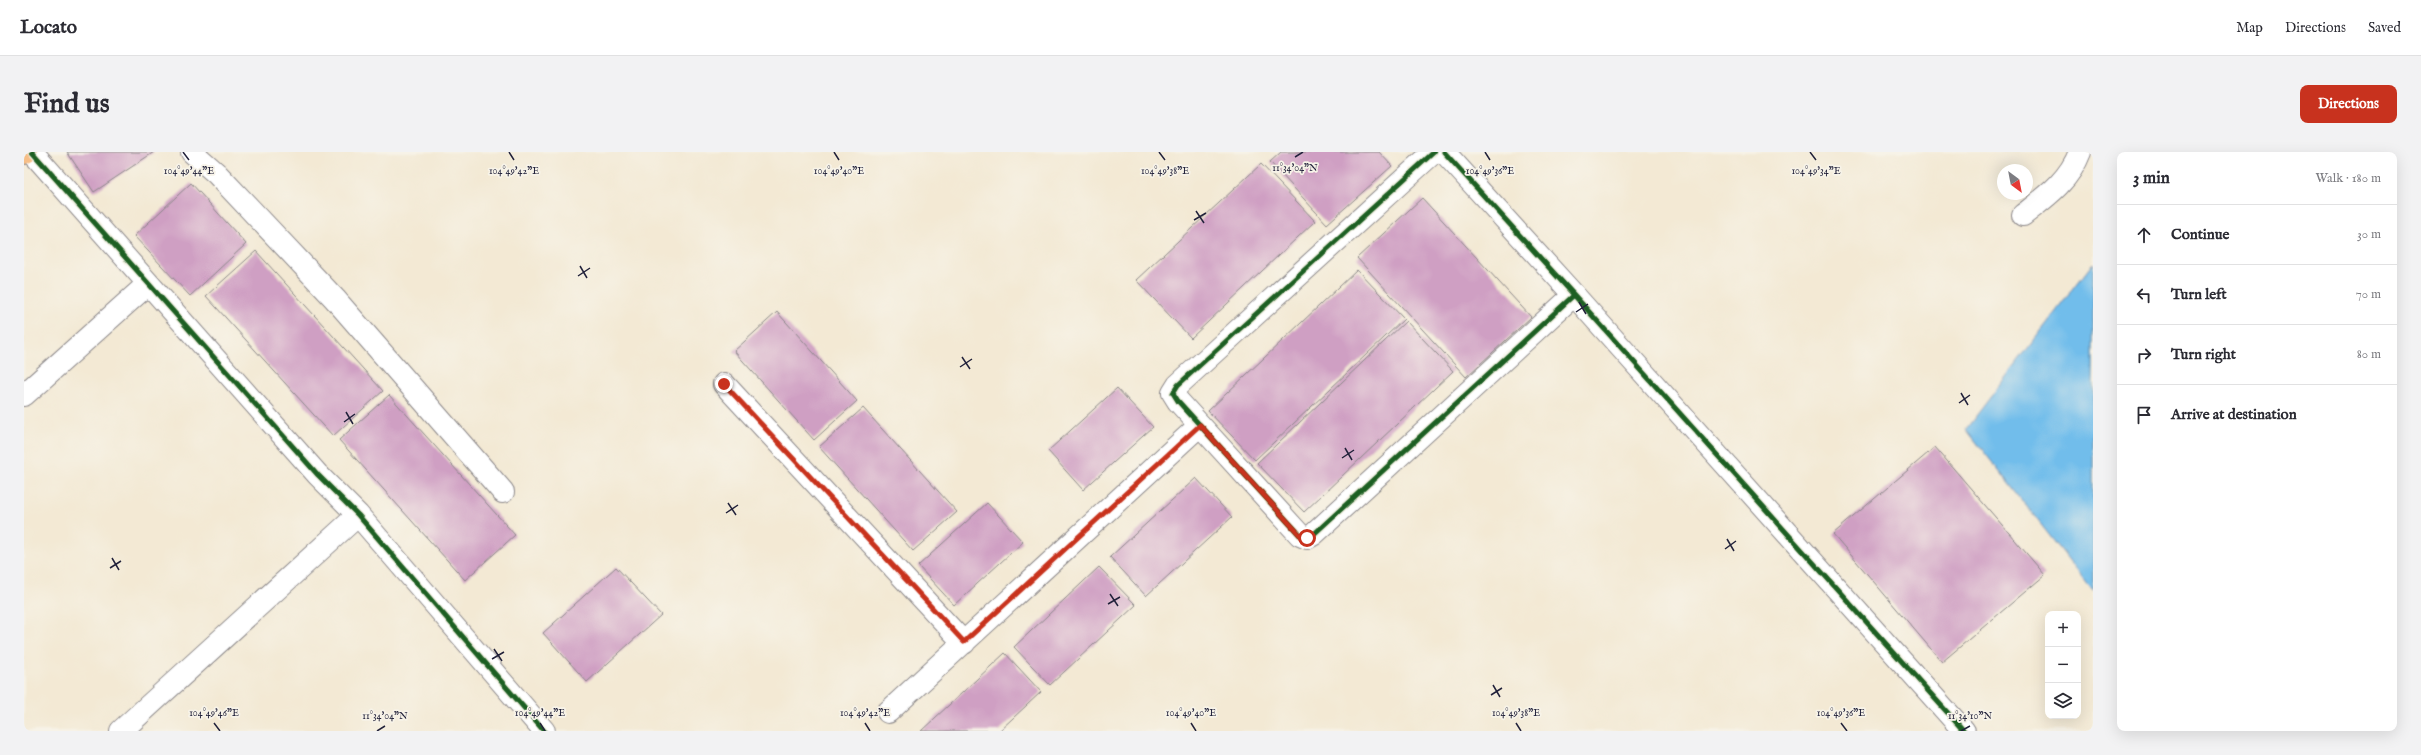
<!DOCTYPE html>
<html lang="en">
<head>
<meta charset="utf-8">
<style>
	:root { --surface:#fff; --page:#f2f2f3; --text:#2b2b33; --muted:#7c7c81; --line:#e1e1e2; --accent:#c8321e }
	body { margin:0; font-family:"IM FELL English",serif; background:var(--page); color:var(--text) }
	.controls { position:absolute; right:12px; bottom:12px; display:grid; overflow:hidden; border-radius:8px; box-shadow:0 4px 16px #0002 }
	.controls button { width:36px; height:36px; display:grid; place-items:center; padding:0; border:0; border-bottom:1px solid var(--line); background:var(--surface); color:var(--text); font:20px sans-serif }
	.compass { position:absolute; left:1973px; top:12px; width:36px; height:36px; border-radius:50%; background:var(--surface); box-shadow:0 4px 16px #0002; rotate:148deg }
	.stop { position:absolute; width:12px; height:12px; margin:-9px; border:3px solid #c8321e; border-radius:50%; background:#fff }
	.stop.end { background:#c8321e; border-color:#fff; box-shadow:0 1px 4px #0008 }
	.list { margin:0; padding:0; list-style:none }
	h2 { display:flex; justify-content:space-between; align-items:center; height:52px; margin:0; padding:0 16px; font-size:17px }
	h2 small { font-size:13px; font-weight:400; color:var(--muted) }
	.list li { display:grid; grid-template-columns:26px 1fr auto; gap:12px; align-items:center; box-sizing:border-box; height:60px; padding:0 16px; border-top:1px solid var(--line) }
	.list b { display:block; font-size:15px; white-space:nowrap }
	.list em { font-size:13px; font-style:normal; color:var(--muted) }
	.icon { flex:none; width:22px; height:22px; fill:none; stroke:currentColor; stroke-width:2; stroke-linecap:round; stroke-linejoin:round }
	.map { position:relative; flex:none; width:2069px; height:579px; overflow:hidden; border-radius:8px }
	header { display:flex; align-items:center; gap:24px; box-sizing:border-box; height:56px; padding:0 20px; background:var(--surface); border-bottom:1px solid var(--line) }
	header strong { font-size:19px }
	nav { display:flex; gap:22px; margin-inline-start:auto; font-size:14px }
	.intro { display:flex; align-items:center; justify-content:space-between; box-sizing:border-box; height:96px; padding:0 24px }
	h1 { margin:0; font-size:28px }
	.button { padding:10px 18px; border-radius:8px; background:var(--accent); color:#fff; font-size:14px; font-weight:700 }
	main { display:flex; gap:24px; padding:0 24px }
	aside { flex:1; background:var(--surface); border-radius:8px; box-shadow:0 4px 16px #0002 }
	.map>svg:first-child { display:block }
	.water { fill:#71bdeb; stroke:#4a7093 }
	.building { fill:#cf9fc3 }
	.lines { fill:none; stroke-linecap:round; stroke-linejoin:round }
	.minor-casing { stroke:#8a8688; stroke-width:24 }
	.major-casing { stroke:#8a8688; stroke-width:24 }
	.minor { stroke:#fff; stroke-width:22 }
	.major { stroke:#f6be87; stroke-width:22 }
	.cycleway-casing { stroke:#f7f3e8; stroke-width:8 }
	.cycleway { stroke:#1b5e20; stroke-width:5 }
	.route { stroke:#c8321e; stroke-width:5 }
	.ticks { fill:none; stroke:#22223b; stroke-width:1.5 }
	.ticks-label { font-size:10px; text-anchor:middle; fill:#22223b; stroke:#f7f3e8; stroke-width:3.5; stroke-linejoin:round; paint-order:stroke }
</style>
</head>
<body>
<header>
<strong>Locato</strong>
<nav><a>Map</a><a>Directions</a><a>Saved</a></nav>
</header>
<div class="intro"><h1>Find us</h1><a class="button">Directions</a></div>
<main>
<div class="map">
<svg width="2069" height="579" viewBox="0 0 2069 579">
	<rect width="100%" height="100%" fill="#f7f3e8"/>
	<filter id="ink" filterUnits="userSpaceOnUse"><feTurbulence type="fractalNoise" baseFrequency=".025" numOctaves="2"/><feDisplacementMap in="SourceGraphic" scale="8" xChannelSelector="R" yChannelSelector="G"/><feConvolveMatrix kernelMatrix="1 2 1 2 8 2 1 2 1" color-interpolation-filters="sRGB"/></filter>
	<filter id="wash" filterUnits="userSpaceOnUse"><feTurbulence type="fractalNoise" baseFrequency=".012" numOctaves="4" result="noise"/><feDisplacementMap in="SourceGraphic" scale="16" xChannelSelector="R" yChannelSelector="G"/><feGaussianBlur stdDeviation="0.9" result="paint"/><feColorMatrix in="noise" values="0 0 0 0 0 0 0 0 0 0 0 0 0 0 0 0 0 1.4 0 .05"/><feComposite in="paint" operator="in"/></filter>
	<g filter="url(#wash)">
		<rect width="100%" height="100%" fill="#f3e9d4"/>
		<!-- water -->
		<path class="water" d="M 2069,111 L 2069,439 L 1942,277 Z"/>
		<g id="blocks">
			<!-- building -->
			<path class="building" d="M 43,0 L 130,0 L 70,40 Z
				M 1257,0 L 1355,0 L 1368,14 L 1303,72 L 1246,10 Z
				M 1237,12 L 1291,69 L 1167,186 L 1112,128 Z
				M 167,31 L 222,92 L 166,144 L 110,84 Z
				M 1398,46 L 1507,165 L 1442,225 L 1333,106 Z
				M 232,99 L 359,239 L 309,284 L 182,144 Z
				M 1333,118 L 1380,167 L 1231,308 L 1184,259 Z
				M 753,160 L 833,249 L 790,288 L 710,199 Z
				M 1382,169 L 1429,219 L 1280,360 L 1233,311 Z
				M 1093,236 L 1129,275 L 1059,338 L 1024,299 Z
				M 365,243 L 491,383 L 441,428 L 315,288 Z
				M 839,256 L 933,360 L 889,399 L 795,295 Z
				M 1911,295 L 2021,423 L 1918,510 L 1809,382 Z
				M 1172,326 L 1208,365 L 1122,444 L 1086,405 Z
				M 963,351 L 999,390 L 930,453 L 894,414 Z
				M 592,415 L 637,463 L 563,530 L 519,481 Z
				M 1075,415 L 1112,453 L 1026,533 L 990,495 Z
				M 981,501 L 1017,540 L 975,579 L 897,579 Z"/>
		</g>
	</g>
	<g filter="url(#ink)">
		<use href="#blocks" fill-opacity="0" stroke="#8a8688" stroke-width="1"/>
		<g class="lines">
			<defs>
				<path id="minor" d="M 8,0 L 294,323 L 334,363 L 520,579
					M 168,0 L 193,22 L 311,147 L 479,340
					M 1410,0 L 1154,233 L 1149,241 L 1154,249 L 1276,383 L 1283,386 L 1290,382 L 1550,143
					M 1420,0 L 1550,143 L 1940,579
					M 1999,63 C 2022,45 2045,29 2056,0
					M 700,232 L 940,491
					M 0,243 L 124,132
					M 864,560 L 1176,273
					M 97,579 L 334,363"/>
				<path id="major" d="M 0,1 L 2,0"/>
			</defs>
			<!-- minor casing -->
			<use href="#minor" class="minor-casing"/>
			<!-- major casing -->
			<use href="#major" class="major-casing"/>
			<!-- minor -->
			<use href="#minor" class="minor"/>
			<!-- major -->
			<use href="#major" class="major"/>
			<defs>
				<path id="cycleway" d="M 8,0 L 294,323 L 334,363 L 520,579
					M 1410,0 L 1154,233 L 1149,241 L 1154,249 L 1276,383 L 1283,386 L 1290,382 L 1550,143
					M 1420,0 L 1550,143 L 1940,579"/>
			</defs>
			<!-- cycleway casing -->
			<use href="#cycleway" class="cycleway-casing"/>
			<!-- cycleway -->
			<use href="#cycleway" class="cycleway"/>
		</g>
	</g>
	<g class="lines" filter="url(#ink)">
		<!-- route -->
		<path class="route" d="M 700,232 L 940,490 L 1176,273 L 1276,383 L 1283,386"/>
	</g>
	<!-- ticks -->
	<path class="ticks" d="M 159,0 L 165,8M 485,0 L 490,8M 810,0 L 815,8M 1135,0 L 1141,8M 1461,0 L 1466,8M 1786,0 L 1792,8M 1271,5 L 1279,0M 1172,59 L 1180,71M 1170,68 L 1182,61M 556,114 L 563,126M 554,124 L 566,116M 1555,150 L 1562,162M 1552,160 L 1564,152M 938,205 L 946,217M 936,215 L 948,207M 1937,241 L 1944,253M 1935,251 L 1946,243M 322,260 L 329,272M 320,270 L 331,262M 1321,296 L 1328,308M 1318,306 L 1330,298M 704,351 L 712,363M 702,361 L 714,353M 1703,387 L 1710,399M 1701,397 L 1712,389M 88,406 L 95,418M 86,416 L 97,409M 1086,442 L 1094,454M 1084,452 L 1096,445M 470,497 L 478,509M 468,507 L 480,500M 1469,533 L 1476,545M 1467,543 L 1478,536M 190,571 L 196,579M 516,571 L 521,579M 841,571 L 846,579M 1167,571 L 1172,579M 1492,571 L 1497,579M 1817,571 L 1823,579M 353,579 L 361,574M 1937,579 L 1946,574"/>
	<g class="ticks-label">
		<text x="1271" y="19">11°34'04"N</text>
		<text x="165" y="22">104°49'44"E</text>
		<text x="490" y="22">104°49'42"E</text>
		<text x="815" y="22">104°49'40"E</text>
		<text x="1141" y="22">104°49'38"E</text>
		<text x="1466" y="22">104°49'36"E</text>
		<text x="1792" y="22">104°49'34"E</text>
		<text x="190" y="564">104°49'46"E</text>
		<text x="516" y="564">104°49'44"E</text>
		<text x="841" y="564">104°49'42"E</text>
		<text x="1167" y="564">104°49'40"E</text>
		<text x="1492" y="564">104°49'38"E</text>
		<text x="1817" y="564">104°49'36"E</text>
		<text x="361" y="567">11°34'04"N</text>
		<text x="1946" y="567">11°34'10"N</text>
	</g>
</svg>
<div class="controls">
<button>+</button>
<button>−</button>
<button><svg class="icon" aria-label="layers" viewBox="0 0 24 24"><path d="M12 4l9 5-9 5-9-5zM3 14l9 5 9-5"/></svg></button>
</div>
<svg class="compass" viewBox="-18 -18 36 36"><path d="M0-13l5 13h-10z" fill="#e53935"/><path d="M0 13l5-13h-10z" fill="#7c7c81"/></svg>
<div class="stop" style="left:1283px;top:386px"></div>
<div class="stop end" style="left:700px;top:232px"></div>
</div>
<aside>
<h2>3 min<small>Walk · 180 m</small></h2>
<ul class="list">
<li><svg class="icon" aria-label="ahead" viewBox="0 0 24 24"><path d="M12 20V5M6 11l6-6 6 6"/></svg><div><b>Continue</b></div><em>30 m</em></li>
<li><svg class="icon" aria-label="left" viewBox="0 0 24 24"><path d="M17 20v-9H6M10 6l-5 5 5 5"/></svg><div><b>Turn left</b></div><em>70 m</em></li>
<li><svg class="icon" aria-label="right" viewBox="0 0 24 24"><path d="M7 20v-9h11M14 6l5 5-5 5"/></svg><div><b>Turn right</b></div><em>80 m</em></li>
<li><svg class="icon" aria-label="arrive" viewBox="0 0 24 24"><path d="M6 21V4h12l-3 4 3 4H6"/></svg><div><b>Arrive at destination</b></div></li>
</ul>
</aside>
</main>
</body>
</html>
